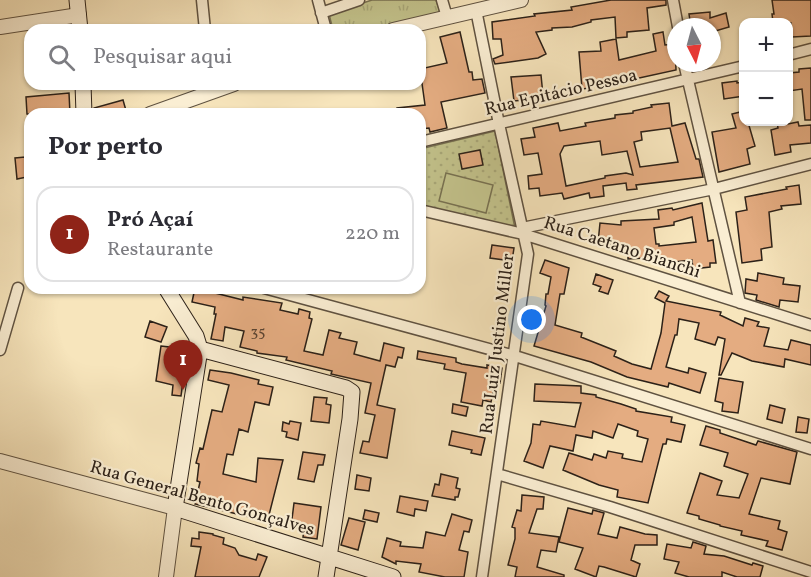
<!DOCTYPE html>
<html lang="pt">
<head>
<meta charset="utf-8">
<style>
	:root { --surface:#fff; --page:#f7f7f7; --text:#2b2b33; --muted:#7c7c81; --line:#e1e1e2; --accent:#8f2418 }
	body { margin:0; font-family:Vollkorn,serif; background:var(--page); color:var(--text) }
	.controls { position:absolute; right:18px; top:18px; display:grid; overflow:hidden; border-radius:12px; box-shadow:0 2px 4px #0004 }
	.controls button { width:54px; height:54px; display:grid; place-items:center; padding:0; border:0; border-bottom:2px solid var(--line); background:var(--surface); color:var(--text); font:30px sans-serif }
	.compass { position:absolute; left:667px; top:18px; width:54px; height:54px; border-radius:50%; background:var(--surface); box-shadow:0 2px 4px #0004; rotate:174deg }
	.you { position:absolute; left:532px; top:320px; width:21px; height:21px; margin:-15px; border:4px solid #fff; border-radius:50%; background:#1a73e8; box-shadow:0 0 0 9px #1a73e833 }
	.badge { display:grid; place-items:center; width:39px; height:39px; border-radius:50%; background:var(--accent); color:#fff; font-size:20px; font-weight:700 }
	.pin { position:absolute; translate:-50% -50px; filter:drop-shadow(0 2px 3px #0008) }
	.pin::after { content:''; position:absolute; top:32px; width:21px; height:18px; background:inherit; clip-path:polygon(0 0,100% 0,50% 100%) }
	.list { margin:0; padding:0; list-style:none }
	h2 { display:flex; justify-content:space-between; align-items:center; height:78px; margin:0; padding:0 24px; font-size:26px }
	h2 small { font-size:20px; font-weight:400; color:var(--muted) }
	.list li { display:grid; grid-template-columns:39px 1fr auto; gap:18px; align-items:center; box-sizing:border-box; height:96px; margin:0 12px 12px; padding:0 12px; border:2px solid var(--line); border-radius:18px }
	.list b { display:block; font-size:22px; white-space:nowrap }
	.list p { margin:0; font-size:20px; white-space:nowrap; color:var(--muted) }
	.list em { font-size:20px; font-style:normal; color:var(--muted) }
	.icon { flex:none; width:33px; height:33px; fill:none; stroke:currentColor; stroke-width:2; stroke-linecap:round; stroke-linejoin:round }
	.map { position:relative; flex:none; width:811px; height:577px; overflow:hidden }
	.search { position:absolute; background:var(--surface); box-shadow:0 2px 4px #0004; left:24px; top:24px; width:402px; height:66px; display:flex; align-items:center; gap:15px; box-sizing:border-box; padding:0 21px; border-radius:18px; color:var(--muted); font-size:22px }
	.panel { position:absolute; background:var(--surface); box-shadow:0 2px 4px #0004; left:24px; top:108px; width:402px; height:186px; border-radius:18px }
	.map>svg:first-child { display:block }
	.grass { fill:url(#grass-tufts); stroke:#787252; stroke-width:1.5 }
	.park { fill:url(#park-dots); stroke:#787252; stroke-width:1.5 }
	.garden { fill:#c3c38c; stroke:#787252; stroke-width:1.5 }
	.building { fill:#e4ac81; stroke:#2c2118; stroke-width:1.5; fill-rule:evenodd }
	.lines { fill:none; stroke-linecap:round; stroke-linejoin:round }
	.minor-casing { stroke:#5f5241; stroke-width:13 }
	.tertiary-casing { stroke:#5f5241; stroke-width:16 }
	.secondary-casing { stroke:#2c2118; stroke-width:17 }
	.minor { stroke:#faeed3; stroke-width:10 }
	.tertiary { stroke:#faeed3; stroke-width:14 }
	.secondary { stroke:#faeed3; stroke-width:15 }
	.labels { text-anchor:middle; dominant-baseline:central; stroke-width:4.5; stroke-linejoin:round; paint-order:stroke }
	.number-label { font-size:15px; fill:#5a4432 }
	.street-label { font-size:18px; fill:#2c2118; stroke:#faeed3 }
</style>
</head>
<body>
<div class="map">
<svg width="811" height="577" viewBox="0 0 811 577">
	<defs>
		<pattern id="grass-tufts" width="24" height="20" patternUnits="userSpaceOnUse" patternTransform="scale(1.5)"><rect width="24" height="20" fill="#c3c38c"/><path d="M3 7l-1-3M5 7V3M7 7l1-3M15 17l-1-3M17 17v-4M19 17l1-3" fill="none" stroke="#a8a778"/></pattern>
		<pattern id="park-dots" width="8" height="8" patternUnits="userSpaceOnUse" patternTransform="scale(1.5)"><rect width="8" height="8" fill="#c3c38c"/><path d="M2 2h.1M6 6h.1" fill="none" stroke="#a8a778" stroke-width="1.8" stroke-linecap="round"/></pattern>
	</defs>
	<rect width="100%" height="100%" fill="#f7e5bc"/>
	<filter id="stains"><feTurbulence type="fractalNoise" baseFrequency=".00333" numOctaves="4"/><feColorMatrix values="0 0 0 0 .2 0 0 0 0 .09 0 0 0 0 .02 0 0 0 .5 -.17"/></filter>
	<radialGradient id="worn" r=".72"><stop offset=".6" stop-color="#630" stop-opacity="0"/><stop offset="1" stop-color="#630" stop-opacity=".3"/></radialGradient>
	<!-- grass -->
	<path class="grass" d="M 372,0 L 436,0 L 440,12 L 374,30 L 333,30 L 329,14 Z"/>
	<!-- park -->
	<path class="park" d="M 495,131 L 515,228 L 420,205 L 420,149 Z"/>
	<!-- garden -->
	<path class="garden" d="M 446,173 L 493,185 L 486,213 L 439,201 Z"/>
	<!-- building -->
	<path class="building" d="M 611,0 L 666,0 L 666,5 L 647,8 L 649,30 L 627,32 L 627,37 L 616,38 L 615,17 L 591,20 L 591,22 L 572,27 L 552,28 L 552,30 L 536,32 L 546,54 L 538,58 L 495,64 L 493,59 L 503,55 L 501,39 L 493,39 L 492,22 L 535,16 L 534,14 L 572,10 L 571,7 Z
		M 772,0 L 811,0 L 811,36 L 792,37 L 791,23 L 773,22 L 772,14 L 774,14 Z
		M 710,12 L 710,18 L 726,13 L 729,27 L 712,32 L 712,27 L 691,27 L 689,14 Z
		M 460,32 L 469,72 L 472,72 L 473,80 L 482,79 L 485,93 L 441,102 L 447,128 L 430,132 L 429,128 L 420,129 L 420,114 L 397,114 L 397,108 L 425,105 L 420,69 L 447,63 L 440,37 Z
		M 663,32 L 665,45 L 675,44 L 676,70 L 630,80 L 590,85 L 590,88 L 582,89 L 579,52 L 601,51 L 600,42 L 616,39 L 619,60 L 656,51 L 653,34 Z
		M 811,68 L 811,120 L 805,120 L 802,89 L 789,91 L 789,73 L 799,72 L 799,69 Z
		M 541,75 L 543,95 L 524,97 L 524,100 L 514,101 L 511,77 Z
		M 737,81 L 737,83 L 744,82 L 744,96 L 724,99 L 722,83 Z
		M 69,93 L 70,114 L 27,114 L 26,97 Z
		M 123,100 L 127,114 L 94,114 L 94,108 Z
		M 669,103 L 672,126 L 685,123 L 696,159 L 699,159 L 703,177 L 636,185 L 637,189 L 627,190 L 626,183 L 603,186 L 604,196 L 590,198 L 589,193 L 564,199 L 562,193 L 540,196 L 539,188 L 529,189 L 528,176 L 542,174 L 538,153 L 524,155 L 521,139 L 535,137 L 533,128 L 558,123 L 560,131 L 586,126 L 585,123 L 615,118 L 615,115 L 633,113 L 633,111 L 652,107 L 651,105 ZM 670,128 L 678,162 L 640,167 L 634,142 L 642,140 L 641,132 ZM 600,141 L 602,155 L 627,151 L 633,175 L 626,173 L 605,176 L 605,178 L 566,186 L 560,154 L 564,146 Z
		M 744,111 L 744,122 L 748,122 L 755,146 L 747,149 L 750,164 L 719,172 L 712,132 L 736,128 L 732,114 Z
		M 777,122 L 787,122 L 788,124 L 798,122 L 799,126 L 811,125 L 811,143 L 790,145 L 791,152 L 775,155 L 771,130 L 778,128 Z
		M 480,150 L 483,165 L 462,169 L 459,154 Z
		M 25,157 L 27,177 L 17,179 L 15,158 Z
		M 799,185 L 801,204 L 781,206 L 782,209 L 769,212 L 772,247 L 761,249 L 762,260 L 742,263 L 736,212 L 747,210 L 745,197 L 787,189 L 786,187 Z
		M 702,203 L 708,241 L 713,240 L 716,263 L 710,263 L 710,267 L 693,269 L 692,260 L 664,263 L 663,257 L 628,259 L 628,251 L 613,251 L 613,244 L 598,243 L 600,223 L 621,225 L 621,221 L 659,219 L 658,210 L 672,208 L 673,210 ZM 692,217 L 696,242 L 659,246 L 659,244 L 656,244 L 654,228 L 674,225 L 674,222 Z
		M 492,245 L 514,248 L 512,261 L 490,258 Z
		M 545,260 L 569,268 L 564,294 L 560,294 L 555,325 L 582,333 L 581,337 L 616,351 L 614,356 L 632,364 L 651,369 L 661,333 L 665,303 L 655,298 L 659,291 L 669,296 L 666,301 L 721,312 L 720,315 L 743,326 L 745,318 L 759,322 L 757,326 L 769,328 L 764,346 L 788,350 L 791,340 L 811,345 L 811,365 L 785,359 L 784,367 L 752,361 L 732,353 L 721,375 L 719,375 L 725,339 L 718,337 L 715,345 L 695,339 L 699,323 L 679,319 L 677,335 L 675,335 L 666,367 L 688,373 L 689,368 L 706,373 L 700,393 L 669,383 L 668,387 L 627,377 L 591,362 L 534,346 L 546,306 L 545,305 L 546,294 L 548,294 L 551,277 L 540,273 Z
		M 758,273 L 784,278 L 783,284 L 800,286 L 798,302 L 780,300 L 779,307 L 756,300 L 757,295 L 745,293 L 746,279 L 757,281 Z
		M 596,274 L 613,280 L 608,294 L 599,291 L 601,287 L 593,284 Z
		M 195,288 L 243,300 L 243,297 L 282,303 L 280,310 L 298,314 L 299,309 L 310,312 L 309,318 L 312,319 L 304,351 L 323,355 L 329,330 L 341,333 L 339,338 L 357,342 L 354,354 L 380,361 L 384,343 L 404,348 L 402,358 L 398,357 L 395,367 L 386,365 L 377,405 L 395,409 L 387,458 L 360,453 L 363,441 L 369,442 L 375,415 L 365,413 L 371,383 L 331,374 L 332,371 L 286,360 L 287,357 L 257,353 L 257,351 L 240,347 L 244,331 L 225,327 L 223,341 L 211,339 L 216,314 L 214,314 L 215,307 L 192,302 Z
		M 150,321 L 167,327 L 161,342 L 145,337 Z
		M 161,346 L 177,348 L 174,372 L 184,374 L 181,396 L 172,395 L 173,385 L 156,381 Z
		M 418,351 L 456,358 L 456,362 L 462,364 L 487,368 L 487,365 L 502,368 L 500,383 L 495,383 L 491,402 L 483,400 L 482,406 L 461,402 L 466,373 L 444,369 L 445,364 L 417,359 Z
		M 210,370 L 231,373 L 259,380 L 258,384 L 273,387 L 269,405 L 255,402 L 248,432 L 239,429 L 233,455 L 227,454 L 223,474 L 256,482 L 258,458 L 283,460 L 269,515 L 251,510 L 250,517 L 195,504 L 200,482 L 197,481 L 199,464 L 196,463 L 200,448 L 203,449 L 212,410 L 222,412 L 229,385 L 208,380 Z
		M 719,378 L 743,382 L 738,413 L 722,411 L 723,403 L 715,401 Z
		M 535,384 L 581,386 L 581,393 L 596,395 L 596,397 L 621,404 L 636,409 L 636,411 L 672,417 L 671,422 L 685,425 L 681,442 L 667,439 L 666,444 L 663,444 L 648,503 L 617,497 L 618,490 L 599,485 L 563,470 L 569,453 L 592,460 L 594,454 L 606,458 L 608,451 L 623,454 L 622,458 L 642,462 L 648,439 L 637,436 L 638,431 L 618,424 L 613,438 L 593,431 L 592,438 L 576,435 L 573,451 L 550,446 L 543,468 L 524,461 L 531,443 L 533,424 L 540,425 L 541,421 L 575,427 L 581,403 L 534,401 Z
		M 314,397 L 327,398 L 326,404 L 331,405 L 329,423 L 311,421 Z
		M 453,404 L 468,407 L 466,416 L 452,413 Z
		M 770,405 L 785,409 L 782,423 L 767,419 Z
		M 798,417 L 809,419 L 807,433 L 796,432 Z
		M 290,421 L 301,423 L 298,440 L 286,437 L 287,432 L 282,431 L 283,422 L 289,424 Z
		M 706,426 L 720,430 L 720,433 L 756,445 L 758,441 L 797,452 L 790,484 L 761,478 L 749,514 L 780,521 L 778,529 L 787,532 L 782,550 L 766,546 L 768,541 L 741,535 L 742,531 L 720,526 L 720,525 L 699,519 L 699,516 L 687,513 L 700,473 L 722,481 L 717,495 L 739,498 L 748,474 L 724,466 L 728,453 L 700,445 Z
		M 452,431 L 485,438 L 481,455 L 471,453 L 472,450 L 449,445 Z
		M 303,452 L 325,455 L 323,465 L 318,465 L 314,482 L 298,479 Z
		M 441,474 L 458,478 L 456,488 L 460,489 L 458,497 L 455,497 L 455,500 L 432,496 L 435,484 L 439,485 Z
		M 357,475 L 371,478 L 369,491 L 355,489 Z
		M 522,495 L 544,497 L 543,509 L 537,509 L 529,533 L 559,537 L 556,552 L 541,550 L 537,567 L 564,575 L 564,577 L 515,577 L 517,567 L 508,565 L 515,539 L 515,528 L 512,527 L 517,510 L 521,511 Z
		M 400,496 L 428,501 L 426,511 L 415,509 L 414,516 L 397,512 Z
		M 294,503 L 321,507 L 317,539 L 303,537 L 304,529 L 291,527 Z
		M 568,508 L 592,514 L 593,510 L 604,513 L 598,534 L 617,538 L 620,527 L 645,534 L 657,535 L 657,545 L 635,545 L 631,560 L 640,564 L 636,577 L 604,567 L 599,566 L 596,577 L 575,569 L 583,548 L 559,542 Z
		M 365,510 L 379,513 L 377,522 L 363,519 Z
		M 452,514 L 472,520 L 469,532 L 464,531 L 459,550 L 468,552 L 464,577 L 445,577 L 419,572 L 421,564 L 396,561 L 396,564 L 382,557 L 387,538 L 401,542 L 400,546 L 423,548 L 426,532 L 445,536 Z
		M 349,518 L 365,522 L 358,550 L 341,545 Z
		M 199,532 L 213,534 L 213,535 L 224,538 L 223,544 L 235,548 L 239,555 L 256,560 L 258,554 L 267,557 L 259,577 L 195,577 L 201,547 L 191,546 L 192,538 L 199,539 Z
		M 693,542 L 706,546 L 704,554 L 724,556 L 752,565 L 753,563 L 763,566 L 760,577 L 737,577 L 722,572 L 722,577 L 689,577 L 675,573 L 679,562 L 664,559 L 667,544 L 691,548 Z"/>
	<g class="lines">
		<defs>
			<path id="minor" d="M 202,0 L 205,30
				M 318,0 L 326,30
				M 442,0 L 447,17
				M 673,0 L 678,27
				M 476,10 L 499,124 L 528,254 L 482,577
				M 321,13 L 359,0
				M 788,55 L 811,49
				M 684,63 L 740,303
				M 420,142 L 744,66
				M 420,210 L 523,234 L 811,325
				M 522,228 L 714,189 L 811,164
				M 264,288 L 515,356 L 811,449
				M 0,350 L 18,288
				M 497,474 L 610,507 L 811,572"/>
			<path id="tertiary" d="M 0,27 L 79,15
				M 393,30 L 521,0
				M 150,114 L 234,84
				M 0,461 L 175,508 L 166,577"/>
			<path id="secondary" d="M 77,0 L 80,30
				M 83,84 L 84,114
				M 166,288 L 196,336 L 200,349 L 175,508 L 393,577
				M 200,349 L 346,388 L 352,392 L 350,419 L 326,577"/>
		</defs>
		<!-- minor casing -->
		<use href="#minor" class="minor-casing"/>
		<!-- tertiary casing -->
		<use href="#tertiary" class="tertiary-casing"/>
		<!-- secondary casing -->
		<use href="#secondary" class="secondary-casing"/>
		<!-- minor -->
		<use href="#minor" class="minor"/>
		<!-- tertiary -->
		<use href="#tertiary" class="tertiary"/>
		<!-- secondary -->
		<use href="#secondary" class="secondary"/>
	</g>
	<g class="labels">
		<!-- number labels -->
		<g class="number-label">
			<text x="258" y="332">35</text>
		</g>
		<!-- street labels -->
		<g class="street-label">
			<text transform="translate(561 93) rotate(-13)">Rua Epitácio Pessoa</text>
			<text transform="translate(622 248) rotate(18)">Rua Caetano Bianchi</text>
			<text transform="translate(498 344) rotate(-83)">Rua Luiz Justino Miller</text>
			<text transform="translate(202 499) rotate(16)">Rua General Bento Gonçalves</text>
		</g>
	</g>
	<rect width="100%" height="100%" filter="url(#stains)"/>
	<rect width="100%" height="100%" fill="url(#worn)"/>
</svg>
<div class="controls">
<button>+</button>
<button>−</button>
</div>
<svg class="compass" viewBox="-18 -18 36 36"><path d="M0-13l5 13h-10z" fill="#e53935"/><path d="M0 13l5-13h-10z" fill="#7c7c81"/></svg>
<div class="you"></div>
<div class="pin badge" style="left:183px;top:390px">1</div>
<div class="search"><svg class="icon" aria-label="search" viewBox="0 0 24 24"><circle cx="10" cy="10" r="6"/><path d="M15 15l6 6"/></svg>Pesquisar aqui</div>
<section class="panel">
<h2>Por perto<small></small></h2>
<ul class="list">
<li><span class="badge">1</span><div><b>Pró Açaí</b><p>Restaurante</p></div><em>220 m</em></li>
</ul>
</section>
</div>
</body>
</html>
